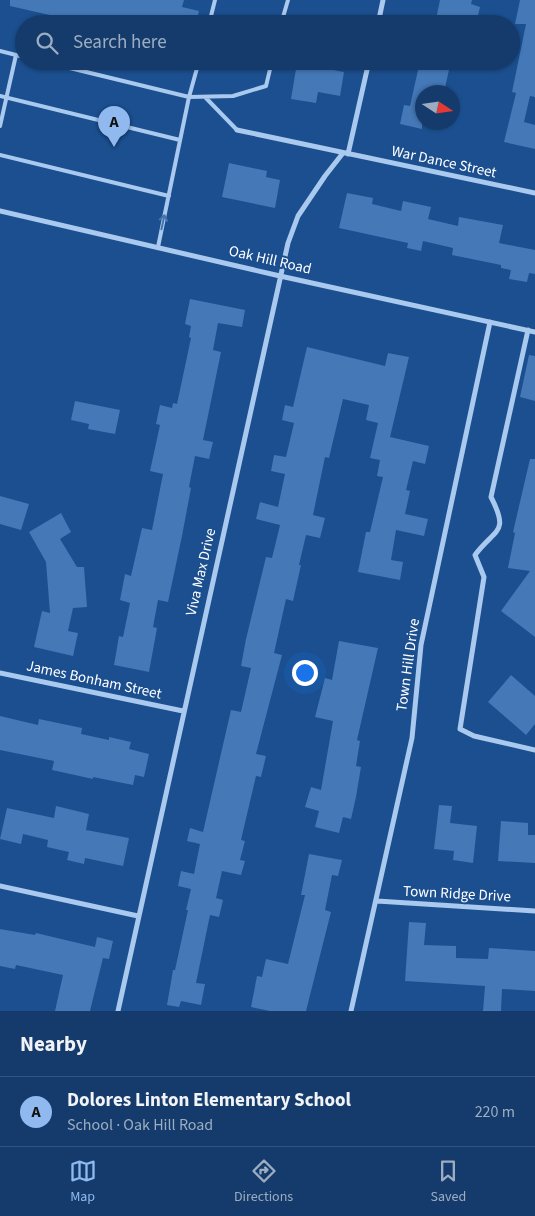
<!DOCTYPE html>
<html lang="en">
<head>
<meta charset="utf-8">
<style>
	:root { --surface:#143b6b; --page:#1d4271; --text:#f1f3f6; --muted:#9dadc1; --line:#33557e; --accent:#90b9f0 }
	body { margin:0; font-family:"Source Sans 3",sans-serif; background:var(--page); color:var(--text) }
	.compass { position:absolute; left:415px; top:85px; width:45px; height:45px; border-radius:50%; background:var(--surface); box-shadow:0 1px 4px #0004; rotate:102deg }
	.you { position:absolute; left:304px; top:672px; width:18px; height:18px; margin:-12px; border:4px solid #fff; border-radius:50%; background:#1a73e8; box-shadow:0 0 0 8px #1a73e833 }
	.badge { display:grid; place-items:center; width:32px; height:32px; border-radius:50%; background:var(--accent); color:#111; font-size:16px; font-weight:700 }
	.pin { position:absolute; translate:-50% -41px; filter:drop-shadow(0 1px 2px #0008) }
	.pin::after { content:''; position:absolute; top:26px; width:18px; height:15px; background:inherit; clip-path:polygon(0 0,100% 0,50% 100%) }
	.list { margin:0; padding:0; list-style:none }
	h2 { display:flex; justify-content:space-between; align-items:center; height:65px; margin:0; padding:0 20px; font-size:21px }
	h2 small { font-size:16px; font-weight:400; color:var(--muted) }
	.list li { display:grid; grid-template-columns:32px 1fr auto; gap:15px; align-items:center; box-sizing:border-box; height:70px; padding:0 20px; border-top:1px solid var(--line) }
	.list b { display:block; font-size:19px; white-space:nowrap }
	.list p { margin:0; font-size:16px; white-space:nowrap; color:var(--muted) }
	.list em { font-size:16px; font-style:normal; color:var(--muted) }
	.icon { flex:none; width:28px; height:28px; fill:none; stroke:currentColor; stroke-width:2; stroke-linecap:round; stroke-linejoin:round }
	.map { position:relative; flex:none; width:535px; height:1011px; overflow:hidden }
	.search { position:absolute; background:var(--surface); box-shadow:0 1px 4px #0004; left:15px; right:15px; top:15px; height:55px; display:flex; align-items:center; gap:12px; box-sizing:border-box; padding:0 18px; border-radius:28px; color:var(--muted); font-size:19px }
	.sheet { height:135px; background:var(--surface) }
	nav { display:flex; justify-content:space-around; align-items:center; box-sizing:border-box; height:70px; border-top:1px solid var(--line); background:var(--surface); font-size:14px; color:var(--muted) }
	nav a { display:grid; justify-items:center; gap:2px }
	nav .on { color:var(--accent) }
	.map>svg:first-child { display:block }
	.building { fill:#4478b7 }
	.lines { fill:none; stroke-linecap:round; stroke-linejoin:round }
	.lane { stroke:#a9c9ee; stroke-width:4 }
	.street { stroke:#a9c9ee; stroke-width:5 }
	.oneway { stroke:#4674ac }
	.labels { text-anchor:middle; dominant-baseline:central; stroke-width:4; stroke-linejoin:round; paint-order:stroke }
	.street-label { font-size:15px; fill:#fff; stroke:#1b4f8f }
</style>
</head>
<body>
<div class="map">
<svg width="535" height="1011" viewBox="0 0 535 1011">
	<rect width="100%" height="100%" fill="#1b4f8f"/>
	<!-- building -->
	<path class="building" d="M 10,0 L 184,0 L 182,7 L 199,11 L 196,24 L 89,24 L 10,6 Z
		M 440,0 L 472,0 L 471,4 L 480,7 L 476,24 L 435,24 Z
		M 520,0 L 535,0 L 535,97 L 530,96 L 524,122 L 535,125 L 535,149 L 504,142 L 516,93 L 512,92 L 526,24 L 515,24 Z
		M 420,61 L 451,61 L 444,92 L 422,92 L 422,129 L 400,124 L 404,105 L 410,106 Z
		M 297,63 L 344,72 L 340,96 L 318,92 L 316,103 L 291,99 Z
		M 229,163 L 267,171 L 266,177 L 280,180 L 275,208 L 222,197 Z
		M 347,193 L 373,198 L 372,204 L 401,211 L 403,201 L 431,207 L 428,219 L 458,226 L 459,217 L 503,225 L 499,243 L 535,250 L 535,274 L 529,273 L 527,282 L 509,279 L 511,270 L 501,268 L 501,265 L 452,255 L 453,248 L 423,241 L 421,251 L 407,248 L 408,243 L 339,228 Z
		M 190,299 L 245,310 L 242,327 L 218,323 L 213,350 L 221,352 L 203,440 L 213,442 L 209,459 L 195,456 L 189,487 L 191,488 L 182,536 L 168,602 L 158,600 L 153,627 L 157,628 L 149,672 L 114,665 L 119,636 L 123,637 L 130,603 L 120,600 L 125,574 L 131,576 L 142,528 L 152,530 L 163,474 L 150,471 L 160,425 L 156,424 L 160,405 L 172,408 L 173,403 L 177,404 L 191,338 L 189,337 L 191,326 L 185,324 Z
		M 307,347 L 385,366 L 388,353 L 409,357 L 390,437 L 429,446 L 425,464 L 413,461 L 406,490 L 410,491 L 405,514 L 428,519 L 424,536 L 396,530 L 391,560 L 403,562 L 400,580 L 358,572 L 366,532 L 370,532 L 383,477 L 377,476 L 380,460 L 370,458 L 378,423 L 366,420 L 369,405 L 343,399 L 329,458 L 325,457 L 313,515 L 325,518 L 320,538 L 306,535 L 299,565 L 301,565 L 293,601 L 286,599 L 274,653 L 282,655 L 256,754 L 266,756 L 261,777 L 256,776 L 241,840 L 245,841 L 240,860 L 245,861 L 241,875 L 222,871 L 216,898 L 223,900 L 219,917 L 210,915 L 196,983 L 205,984 L 201,1005 L 181,1001 L 179,1007 L 167,1005 L 173,970 L 175,970 L 188,910 L 186,910 L 191,889 L 178,886 L 181,871 L 194,874 L 200,844 L 187,841 L 190,828 L 203,832 L 231,710 L 241,712 L 251,668 L 241,666 L 246,639 L 266,557 L 272,558 L 280,525 L 256,519 L 260,502 L 278,507 L 285,474 L 271,471 L 274,455 L 286,457 L 294,423 L 282,420 L 285,405 L 293,407 Z
		M 529,355 L 535,356 L 535,401 L 520,397 Z
		M 75,401 L 120,410 L 115,434 L 88,429 L 89,424 L 71,420 Z
		M 530,459 L 535,459 L 535,637 L 501,611 L 530,571 L 508,568 L 515,533 L 513,532 Z
		M 0,496 L 29,504 L 21,530 L 0,524 Z
		M 61,513 L 71,532 L 60,539 L 77,567 L 84,567 L 87,607 L 73,608 L 68,631 L 78,633 L 73,656 L 34,647 L 42,611 L 50,613 L 46,562 L 29,532 Z
		M 339,641 L 378,648 L 357,740 L 360,741 L 356,766 L 361,767 L 356,797 L 351,819 L 343,817 L 339,833 L 315,827 L 319,811 L 305,807 L 311,787 L 321,790 L 333,721 L 315,717 L 325,678 L 332,680 Z
		M 511,675 L 535,696 L 535,724 L 526,735 L 488,702 Z
		M 0,716 L 38,725 L 39,719 L 82,728 L 81,734 L 109,740 L 109,737 L 131,742 L 129,749 L 149,754 L 144,777 L 135,775 L 133,785 L 93,777 L 93,779 L 52,770 L 54,761 L 0,750 Z
		M 439,805 L 452,806 L 450,823 L 477,826 L 473,863 L 453,860 L 454,851 L 434,849 Z
		M 56,806 L 89,814 L 86,830 L 129,838 L 123,866 L 85,858 L 84,864 L 67,860 L 69,852 L 47,847 L 48,840 L 23,834 L 21,844 L 0,839 L 7,808 L 54,818 Z
		M 501,821 L 528,823 L 528,835 L 535,835 L 535,863 L 498,861 Z
		M 309,854 L 342,860 L 338,876 L 332,875 L 325,910 L 331,912 L 306,1011 L 270,1011 L 251,1007 L 257,976 L 262,977 L 266,959 L 288,964 L 305,895 L 301,895 Z
		M 409,922 L 426,923 L 424,945 L 456,946 L 456,958 L 488,959 L 489,948 L 535,951 L 535,991 L 502,989 L 501,1011 L 483,1011 L 485,986 L 405,981 Z
		M 0,929 L 35,935 L 36,933 L 95,947 L 97,937 L 113,941 L 109,959 L 103,958 L 90,1011 L 55,1011 L 63,975 L 16,965 L 15,969 L 0,966 Z"/>
	<g class="lines">
		<!-- lane -->
		<path class="lane" d="M 209,24 L 215,0
			M 281,24 L 288,0
			M 0,51 L 24,57
			M 41,61 L 189,97 L 158,247
			M 199,61 L 189,97 L 233,96 L 266,86 L 272,61
			M 0,96 L 180,140
			M 205,97 L 237,130
			M 0,126 L 16,55
			M 0,155 L 169,196"/>
		<!-- street -->
		<path class="street" d="M 378,24 L 383,0
			M 237,130 L 535,193
			M 348,154 L 369,61
			M 0,211 L 280,276 L 535,332
			M 528,330 L 491,497 C 510,534 495,528 475,555 L 484,577 L 460,729 L 474,736 L 535,750
			M 0,673 L 183,711
			M 0,886 L 138,916
			M 377,901 L 535,911
			M 118,1011 L 288,243 L 298,216 L 325,176 L 343,153
			M 351,1011 L 412,738 L 421,645 L 490,322"/>
	</g>
	<!-- one-way arrows -->
	<defs><path id="oneway-shaft" d="M-6 0H5M1.5-3L5.5 0L1.5 3" fill="none" stroke-width="1.6" stroke-linecap="round" stroke-linejoin="round" transform="scale(1.25)"/></defs>
	<use class="oneway" href="#oneway-shaft" transform="translate(163 222) rotate(-78)"/>
	<g class="labels">
		<!-- street labels -->
		<g class="street-label">
			<text transform="translate(444 162) rotate(12)">War Dance Street</text>
			<text transform="translate(270 260) rotate(13)">Oak Hill Road</text>
			<text transform="translate(201 572) rotate(-77)">Viva Max Drive</text>
			<text transform="translate(408 665) rotate(-82)">Town Hill Drive</text>
			<text transform="translate(94 680) rotate(12)">James Bonham Street</text>
			<text transform="translate(457 894) rotate(3)">Town Ridge Drive</text>
		</g>
	</g>
</svg>
<svg class="compass" viewBox="-18 -18 36 36"><path d="M0-13l5 13h-10z" fill="#e53935"/><path d="M0 13l5-13h-10z" fill="#9dadc1"/></svg>
<div class="you"></div>
<div class="pin badge" style="left:114px;top:147px">A</div>
<div class="search"><svg class="icon" aria-label="search" viewBox="0 0 24 24"><circle cx="10" cy="10" r="6"/><path d="M15 15l6 6"/></svg>Search here</div>
</div>
<section class="sheet">
<h2>Nearby<small></small></h2>
<ul class="list">
<li><span class="badge">A</span><div><b>Dolores Linton Elementary School</b><p>School · Oak Hill Road</p></div><em>220 m</em></li>
</ul>
</section>
<nav>
<a class="on"><svg class="icon" aria-label="map" viewBox="0 0 24 24"><path d="M3 6l6-2 6 2 6-2v14l-6 2-6-2-6 2zM9 4v14M15 6v14"/></svg>Map</a>
<a><svg class="icon" aria-label="directions" viewBox="0 0 24 24"><path d="M12 3l9 9-9 9-9-9zM9 14v-3h6M13 9l2 2-2 2"/></svg>Directions</a>
<a><svg class="icon" aria-label="saved" viewBox="0 0 24 24"><path d="M7 4h10v16l-5-4-5 4z"/></svg>Saved</a>
</nav>
</body>
</html>
